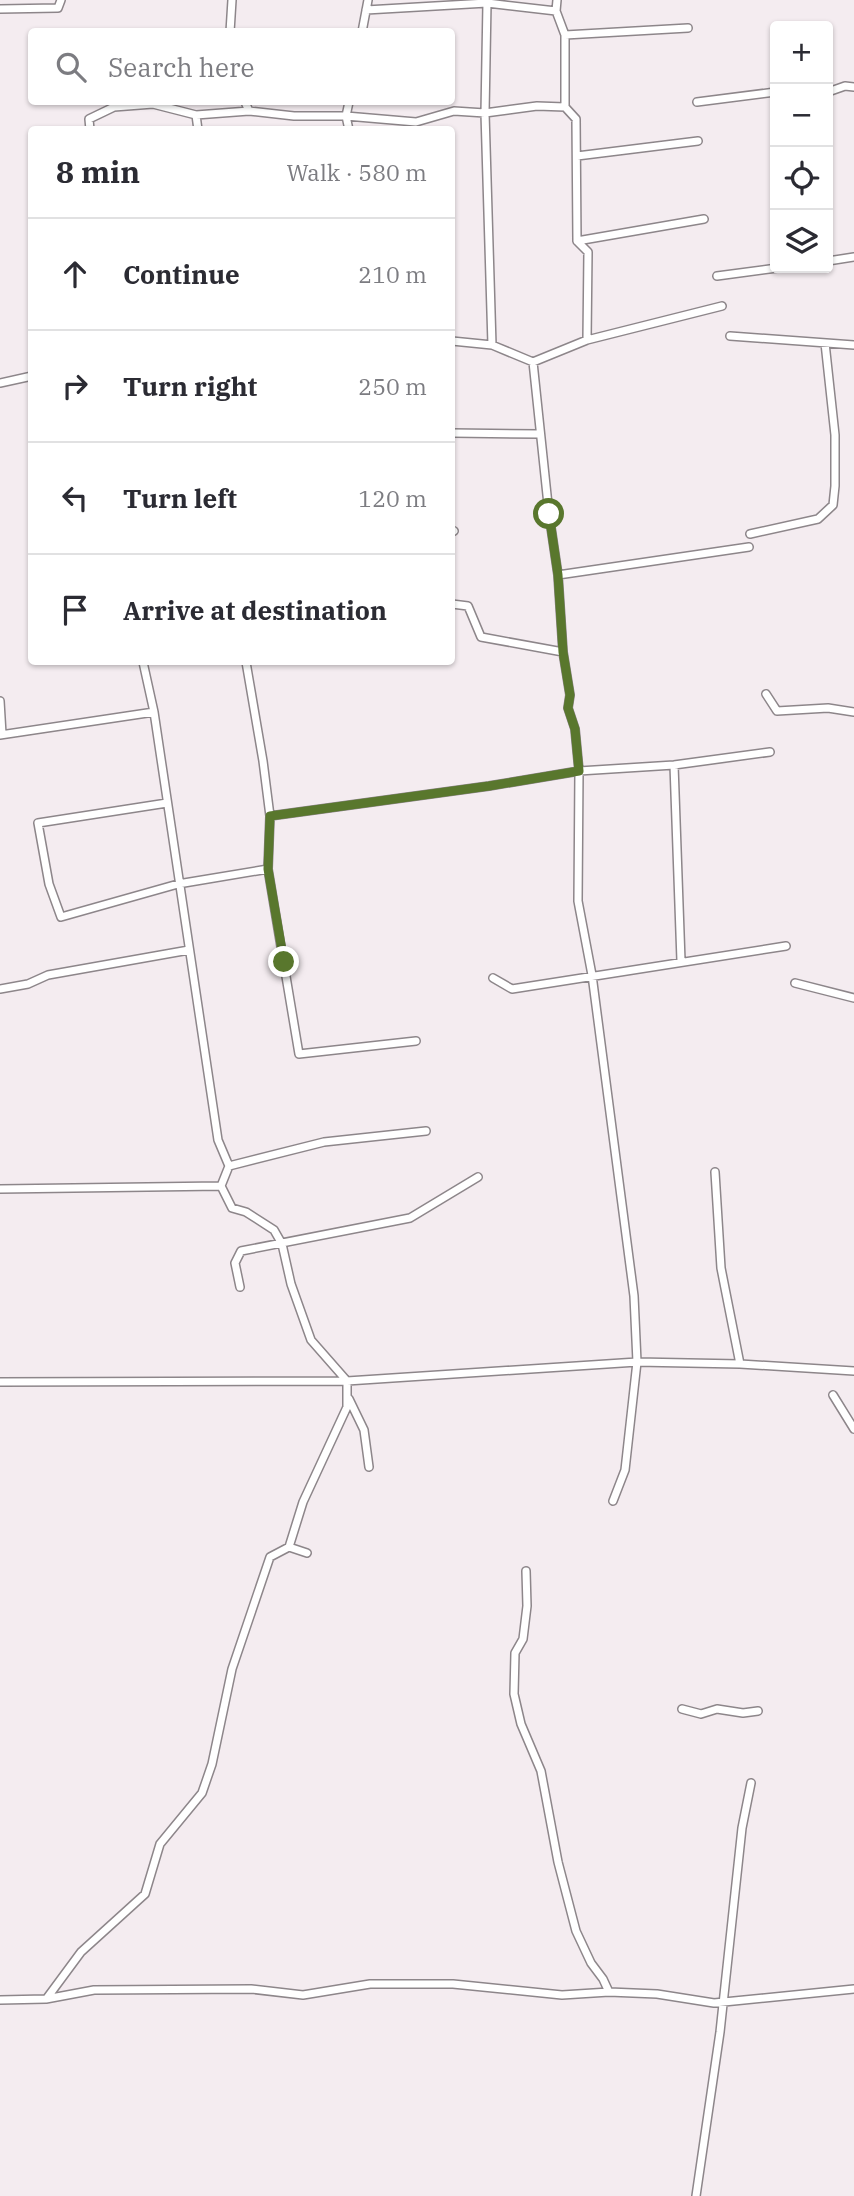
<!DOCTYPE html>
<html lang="en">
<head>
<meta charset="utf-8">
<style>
	:root { --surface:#fff; --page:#f7f7f7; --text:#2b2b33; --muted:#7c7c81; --line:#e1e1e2 }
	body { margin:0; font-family:"IBM Plex Serif",serif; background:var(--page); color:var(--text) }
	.controls { position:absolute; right:21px; top:21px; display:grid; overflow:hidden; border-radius:7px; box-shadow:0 2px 5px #0004 }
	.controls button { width:63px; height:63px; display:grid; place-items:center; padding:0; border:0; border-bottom:2px solid var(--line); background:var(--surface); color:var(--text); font:35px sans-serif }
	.stop { position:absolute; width:21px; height:21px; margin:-16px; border:5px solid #59772d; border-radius:50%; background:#fff }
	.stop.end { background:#59772d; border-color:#fff; box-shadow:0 2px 7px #0008 }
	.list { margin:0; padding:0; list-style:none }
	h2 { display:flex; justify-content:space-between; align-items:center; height:91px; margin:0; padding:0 28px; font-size:30px }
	h2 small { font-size:23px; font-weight:400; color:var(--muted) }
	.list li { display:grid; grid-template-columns:46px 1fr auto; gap:21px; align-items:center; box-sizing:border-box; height:112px; padding:0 28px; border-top:2px solid var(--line) }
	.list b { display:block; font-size:26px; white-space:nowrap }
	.list em { font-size:23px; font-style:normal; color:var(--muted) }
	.icon { flex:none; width:38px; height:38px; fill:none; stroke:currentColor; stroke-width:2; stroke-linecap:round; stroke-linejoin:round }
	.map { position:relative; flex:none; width:854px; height:2196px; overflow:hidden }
	.search { position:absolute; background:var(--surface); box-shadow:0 2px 5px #0004; left:28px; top:28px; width:427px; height:77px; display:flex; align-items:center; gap:18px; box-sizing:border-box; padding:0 24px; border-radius:7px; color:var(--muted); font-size:26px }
	.panel { position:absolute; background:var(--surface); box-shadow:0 2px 5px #0004; left:28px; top:126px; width:427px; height:539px; border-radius:7px }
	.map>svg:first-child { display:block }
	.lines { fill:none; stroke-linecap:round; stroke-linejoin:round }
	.minor-casing { stroke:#8d868a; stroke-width:10 }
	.minor { stroke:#fff; stroke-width:7 }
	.route { stroke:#59772d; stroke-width:9 }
</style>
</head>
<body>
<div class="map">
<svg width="854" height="2196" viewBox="0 0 854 2196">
	<rect width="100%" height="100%" fill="#f4ecf0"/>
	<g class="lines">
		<defs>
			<path id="minor" d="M 557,0 L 556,11 L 565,35 L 565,107 L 576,119 L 577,241 L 588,252 L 587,340
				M 487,3 L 485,113 L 492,345
				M 0,9 L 58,8 L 61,0
				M 366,10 L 487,3 L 556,11
				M 230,32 L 232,0
				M 362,32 L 368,0
				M 565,35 L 688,28
				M 828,92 L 845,86 L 854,87
				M 245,102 L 249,111 L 294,116 L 346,116 L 416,122 L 454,111 L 485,113 L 537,106 L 565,107
				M 349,102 L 346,116 L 349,130
				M 697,102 L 775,92
				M 90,130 L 89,119 L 114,107 L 153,104 L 196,115
				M 198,130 L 196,115 L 249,111
				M 577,156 L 698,141
				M 577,241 L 704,219
				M 828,261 L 854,257
				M 717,276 L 777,268
				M 730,336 L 854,345
				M 452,341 L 492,345 L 533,362 L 587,340 L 722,306
				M 533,362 L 549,514 L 558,575 L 563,652 L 570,695 L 568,708 L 575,729 L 579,771 L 578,901 L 592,975 L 634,1296 L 637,1362 L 625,1470 L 613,1501
				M 0,383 L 32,376
				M 452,433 L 540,434
				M 452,532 L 454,531
				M 750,534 L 818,519 L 833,505 L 835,486 L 835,435 L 825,343
				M 558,575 L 749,547
				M 452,604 L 468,606 L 481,637 L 563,652
				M 143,662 L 154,712 L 218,1140 L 229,1166 L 221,1186 L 232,1208 L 246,1212 L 274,1230 L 282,1244 L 291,1284 L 311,1340 L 347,1381 L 347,1407 L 303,1502 L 289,1547
				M 246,662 L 263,761 L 270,816
				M 766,694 L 777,711 L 828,708 L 854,712
				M 0,701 L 2,734
				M 0,735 L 154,712
				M 674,765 L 681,961
				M 167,803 L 38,823 L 49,884 L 61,917 L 178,884 L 268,869 L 270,816 L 489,786 L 579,771 L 674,765 L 770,752
				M 268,869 L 299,1054 L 416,1041
				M 493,978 L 512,989 L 786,946
				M 795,983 L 854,998
				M 0,989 L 28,984 L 48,975 L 189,950
				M 229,1166 L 324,1142 L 426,1131
				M 715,1172 L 721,1268 L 740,1364
				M 0,1189 L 221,1186
				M 240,1287 L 235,1263 L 241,1251 L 410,1218 L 478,1177
				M 0,1382 L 347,1381 L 637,1362 L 740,1364 L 854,1371
				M 833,1395 L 854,1429
				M 349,1399 L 364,1430 L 369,1467
				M 526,1571 L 527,1606 L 523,1639 L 515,1653 L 514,1694 L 521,1724 L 541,1771 L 558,1862 L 576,1931 L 591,1963 L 603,1979 L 609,1992
				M 682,1709 L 701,1714 L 717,1709 L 743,1713 L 758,1711
				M 47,1998 L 81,1952 L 145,1894 L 160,1844 L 202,1793 L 212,1764 L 232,1669 L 270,1557 L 289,1547 L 307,1553
				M 0,2000 L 46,1999 L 94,1990 L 251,1989 L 303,1995 L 370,1984 L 453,1984 L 562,1995 L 609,1992 L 657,1994 L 714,2003 L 854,1989
				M 696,2196 L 720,2032 L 742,1828 L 751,1783"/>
		</defs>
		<!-- minor casing -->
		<use href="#minor" class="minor-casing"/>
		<!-- minor -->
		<use href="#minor" class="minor"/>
	</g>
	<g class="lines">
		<!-- route -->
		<path class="route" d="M 284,962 L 268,869 L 270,816 L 489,786 L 579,771 L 575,729 L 568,708 L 570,695 L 563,652 L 558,575 L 549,514"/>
	</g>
</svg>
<div class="controls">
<button>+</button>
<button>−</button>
<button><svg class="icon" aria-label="locate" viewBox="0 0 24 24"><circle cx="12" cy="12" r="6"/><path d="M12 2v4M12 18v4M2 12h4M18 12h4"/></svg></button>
<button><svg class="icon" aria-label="layers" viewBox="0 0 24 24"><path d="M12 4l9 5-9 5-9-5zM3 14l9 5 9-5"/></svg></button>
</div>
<div class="stop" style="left:549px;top:514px"></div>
<div class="stop end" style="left:284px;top:962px"></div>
<div class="search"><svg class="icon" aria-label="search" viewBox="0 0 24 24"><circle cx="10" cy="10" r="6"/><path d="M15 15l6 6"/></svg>Search here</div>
<section class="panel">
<h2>8 min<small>Walk · 580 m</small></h2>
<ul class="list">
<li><svg class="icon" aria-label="ahead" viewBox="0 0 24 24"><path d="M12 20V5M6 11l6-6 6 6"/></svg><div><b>Continue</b></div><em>210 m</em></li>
<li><svg class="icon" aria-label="right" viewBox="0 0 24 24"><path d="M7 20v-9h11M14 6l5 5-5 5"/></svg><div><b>Turn right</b></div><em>250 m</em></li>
<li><svg class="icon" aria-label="left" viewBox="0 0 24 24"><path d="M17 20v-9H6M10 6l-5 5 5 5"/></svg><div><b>Turn left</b></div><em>120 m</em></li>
<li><svg class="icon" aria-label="arrive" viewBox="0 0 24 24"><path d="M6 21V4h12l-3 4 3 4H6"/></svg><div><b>Arrive at destination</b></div></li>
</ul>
</section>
</div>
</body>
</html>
